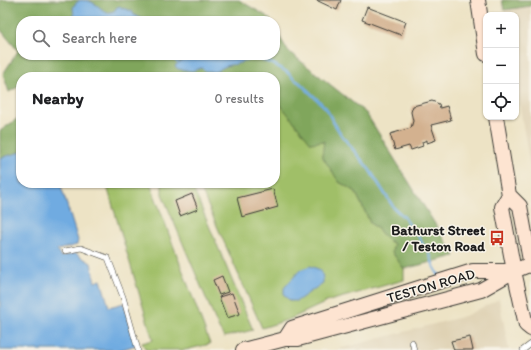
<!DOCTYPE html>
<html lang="en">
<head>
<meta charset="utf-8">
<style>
	:root { --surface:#fff; --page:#f2f2f2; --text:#202124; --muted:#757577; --line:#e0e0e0 }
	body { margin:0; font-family:Itim,sans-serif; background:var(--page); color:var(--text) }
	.controls { position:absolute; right:12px; top:12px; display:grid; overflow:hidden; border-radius:8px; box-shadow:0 1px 3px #0004 }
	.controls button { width:36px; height:36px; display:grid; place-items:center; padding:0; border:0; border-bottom:1px solid var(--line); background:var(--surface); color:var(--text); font:20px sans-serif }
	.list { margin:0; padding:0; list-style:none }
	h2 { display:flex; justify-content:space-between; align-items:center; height:52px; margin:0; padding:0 16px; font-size:17px }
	h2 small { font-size:13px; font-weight:400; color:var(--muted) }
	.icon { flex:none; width:22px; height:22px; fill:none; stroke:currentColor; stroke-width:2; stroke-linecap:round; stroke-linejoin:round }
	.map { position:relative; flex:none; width:531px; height:350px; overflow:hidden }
	.search { position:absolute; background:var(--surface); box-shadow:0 1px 3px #0004; left:16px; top:16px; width:264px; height:44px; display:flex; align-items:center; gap:10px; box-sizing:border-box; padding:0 14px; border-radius:16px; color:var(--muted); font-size:15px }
	.panel { position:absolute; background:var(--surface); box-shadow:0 1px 3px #0004; left:16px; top:72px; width:264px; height:116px; border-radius:16px }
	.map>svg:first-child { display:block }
	.built { fill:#dfd2b4 }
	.green { fill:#a0bf67; stroke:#5e6e42 }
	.forest { fill:#80a65c; stroke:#4e613c }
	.water { fill:#70abe1; stroke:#46647e }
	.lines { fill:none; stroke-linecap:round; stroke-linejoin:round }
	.stream { stroke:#70abe1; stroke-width:2.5 }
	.building { fill:#d3b18f }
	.service-casing { stroke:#3b3a35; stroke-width:6 }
	.secondary-casing { stroke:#3b3a35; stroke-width:16 }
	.service { stroke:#fff; stroke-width:5 }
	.secondary { stroke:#fde4d1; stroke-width:14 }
	.labels { text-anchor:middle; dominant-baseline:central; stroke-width:3; stroke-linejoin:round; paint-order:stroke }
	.poi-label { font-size:14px; font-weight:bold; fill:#1c1c1c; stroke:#f7f3e8; text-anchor:end }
	.street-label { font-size:14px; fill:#1c1c1c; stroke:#f7f3e8 }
</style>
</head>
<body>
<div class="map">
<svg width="531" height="350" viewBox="0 0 531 350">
	<rect width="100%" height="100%" fill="#f7f3e8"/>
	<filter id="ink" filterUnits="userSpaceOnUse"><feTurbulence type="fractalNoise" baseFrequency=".025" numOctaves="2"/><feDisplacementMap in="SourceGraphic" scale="8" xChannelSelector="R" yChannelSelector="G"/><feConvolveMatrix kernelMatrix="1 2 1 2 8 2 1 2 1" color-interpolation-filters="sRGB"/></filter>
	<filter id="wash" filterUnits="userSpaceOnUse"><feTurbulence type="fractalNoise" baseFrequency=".012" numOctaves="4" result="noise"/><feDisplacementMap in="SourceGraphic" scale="16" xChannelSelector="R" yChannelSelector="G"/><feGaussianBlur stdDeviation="0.9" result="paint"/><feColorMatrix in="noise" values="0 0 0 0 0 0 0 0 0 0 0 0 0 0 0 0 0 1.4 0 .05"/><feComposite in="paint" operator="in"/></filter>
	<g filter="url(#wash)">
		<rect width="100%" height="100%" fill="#ede3c5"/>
		<!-- built -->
		<path class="built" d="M 531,6 L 531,173 L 516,84 L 516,15 L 504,15 L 504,10 Z
			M 499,299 L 509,350 L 335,350 L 465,316 Z"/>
		<!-- green -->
		<path class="green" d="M 275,98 L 311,142 L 324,141 L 339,182 L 355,191 L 371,224 L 379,230 L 384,237 L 394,244 L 392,252 L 404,269 L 404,280 L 329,301 L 290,319 L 262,328 L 198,183 L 275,183 Z
			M 106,183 L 150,183 L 210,344 L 185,350 L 146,350 L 142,343 L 153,340 Z
			M 162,183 L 191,183 L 253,330 L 224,337 L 219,329 L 162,194 Z"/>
		<!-- forest -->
		<path class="forest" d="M 0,0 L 239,0 L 268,17 L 271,21 L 21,21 L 21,55 L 275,55 L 275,29 L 288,51 L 366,113 L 455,256 L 404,269 L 392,252 L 394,244 L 384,237 L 379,230 L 371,224 L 355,191 L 339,182 L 322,156 L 324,141 L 311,143 L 275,98 L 275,77 L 39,77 L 37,75 L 34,77 L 21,77 L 21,85 L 9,92 L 3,74 L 18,51 L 0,29 Z
			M 502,0 L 531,0 L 531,6 L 504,10 Z
			M 21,116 L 21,152 L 0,158 L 0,131 Z"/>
		<!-- water -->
		<path class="water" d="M 80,0 C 94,0 97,6 107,13 L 114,11 L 117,7 L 120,6 L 122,8 L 132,11 L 134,15 L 147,21 L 78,21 L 74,15 L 73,8 L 75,4 Z
			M 194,55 L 239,55 L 243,58 L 244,60 C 239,65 235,64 229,65 C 217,69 214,77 201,68 L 192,71 L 178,69 L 175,66 C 179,61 188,59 194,55 Z
			M 21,152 L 21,183 L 60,183 L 78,240 L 77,245 L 57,250 L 61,257 L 75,253 L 91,263 L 95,282 L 101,280 L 109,307 L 124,303 L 136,345 L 120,350 L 0,350 L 0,158 Z
			M 310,266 L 321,270 L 323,278 L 323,283 L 297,301 L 290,301 L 284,295 L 284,288 L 300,270 Z"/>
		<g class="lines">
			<!-- stream -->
			<path class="stream" d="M 173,55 L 176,61 L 178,62
				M 244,60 L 258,58 L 275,65 L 287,72 L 294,79 L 300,83 L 326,108 L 331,118 L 342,136 L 369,169 L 394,208 L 404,217 L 410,226 L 419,237 L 423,245 L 428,249 L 434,267 L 440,277"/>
		</g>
		<g id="blocks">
			<!-- building -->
			<path class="building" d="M 316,0 L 341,0 L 337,10 Z
				M 367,7 L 406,22 L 401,35 L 362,20 Z
				M 432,101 L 439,104 L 440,108 L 447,106 L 451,120 L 431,125 L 436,140 L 427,143 L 427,140 L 422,142 L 423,146 L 411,150 L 409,146 L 395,150 L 390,134 L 411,128 L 413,121 L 411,112 L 413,106 Z
				M 273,189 L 278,207 L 242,217 L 237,198 Z
				M 192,194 L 198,209 L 180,216 L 175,201 Z
				M 222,276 L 228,292 L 219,295 L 213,280 Z
				M 232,293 L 240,314 L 227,318 L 219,297 Z
				M 470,337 L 473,350 L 454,350 L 451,341 Z"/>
		</g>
	</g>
	<g filter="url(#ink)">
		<use href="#blocks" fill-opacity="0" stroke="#3b3a35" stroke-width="1"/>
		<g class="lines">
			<defs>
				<path id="service" d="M 65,251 L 81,248 L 108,258 L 123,297 L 138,350
					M 412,342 L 414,350
					M 523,350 L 531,344"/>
				<path id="secondary" d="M 478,0 L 486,54
					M 496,117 L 509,195 L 520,206 L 531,266
					M 509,195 L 502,207 L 514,271 L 526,325 L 531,329
					M 285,339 L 292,328 L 473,271 L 513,271
					M 243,350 L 285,339 L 298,339 L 481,290 L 514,271 L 531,264"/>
			</defs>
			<!-- service casing -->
			<use href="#service" class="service-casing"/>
			<!-- secondary casing -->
			<use href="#secondary" class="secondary-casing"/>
			<!-- service -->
			<use href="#service" class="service"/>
			<!-- secondary -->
			<use href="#secondary" class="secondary"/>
		</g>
	</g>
	<!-- icons -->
	<defs>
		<symbol id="bus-bare" viewBox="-9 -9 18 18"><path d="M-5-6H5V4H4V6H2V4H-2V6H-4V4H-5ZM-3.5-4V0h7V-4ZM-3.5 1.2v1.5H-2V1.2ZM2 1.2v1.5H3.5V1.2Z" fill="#c8321e" stroke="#f7f3e8" stroke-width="2.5" paint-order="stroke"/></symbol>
	</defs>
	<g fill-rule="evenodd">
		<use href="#bus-bare" x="486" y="227" width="22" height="22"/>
	</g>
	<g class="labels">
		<!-- poi labels -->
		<g class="poi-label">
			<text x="485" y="230">Bathurst Street<tspan x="485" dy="16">/ Teston Road</tspan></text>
		</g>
		<!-- street labels -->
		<g class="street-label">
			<text transform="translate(431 286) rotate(-16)">TESTON ROAD</text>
		</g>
	</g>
</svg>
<div class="controls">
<button>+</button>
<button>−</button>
<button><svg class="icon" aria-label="locate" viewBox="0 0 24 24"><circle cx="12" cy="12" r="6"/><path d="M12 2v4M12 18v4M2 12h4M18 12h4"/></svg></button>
</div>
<div class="search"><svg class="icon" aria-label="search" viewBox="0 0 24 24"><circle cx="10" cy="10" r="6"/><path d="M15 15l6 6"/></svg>Search here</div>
<section class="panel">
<h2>Nearby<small>0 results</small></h2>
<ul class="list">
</ul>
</section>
</div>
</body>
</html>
